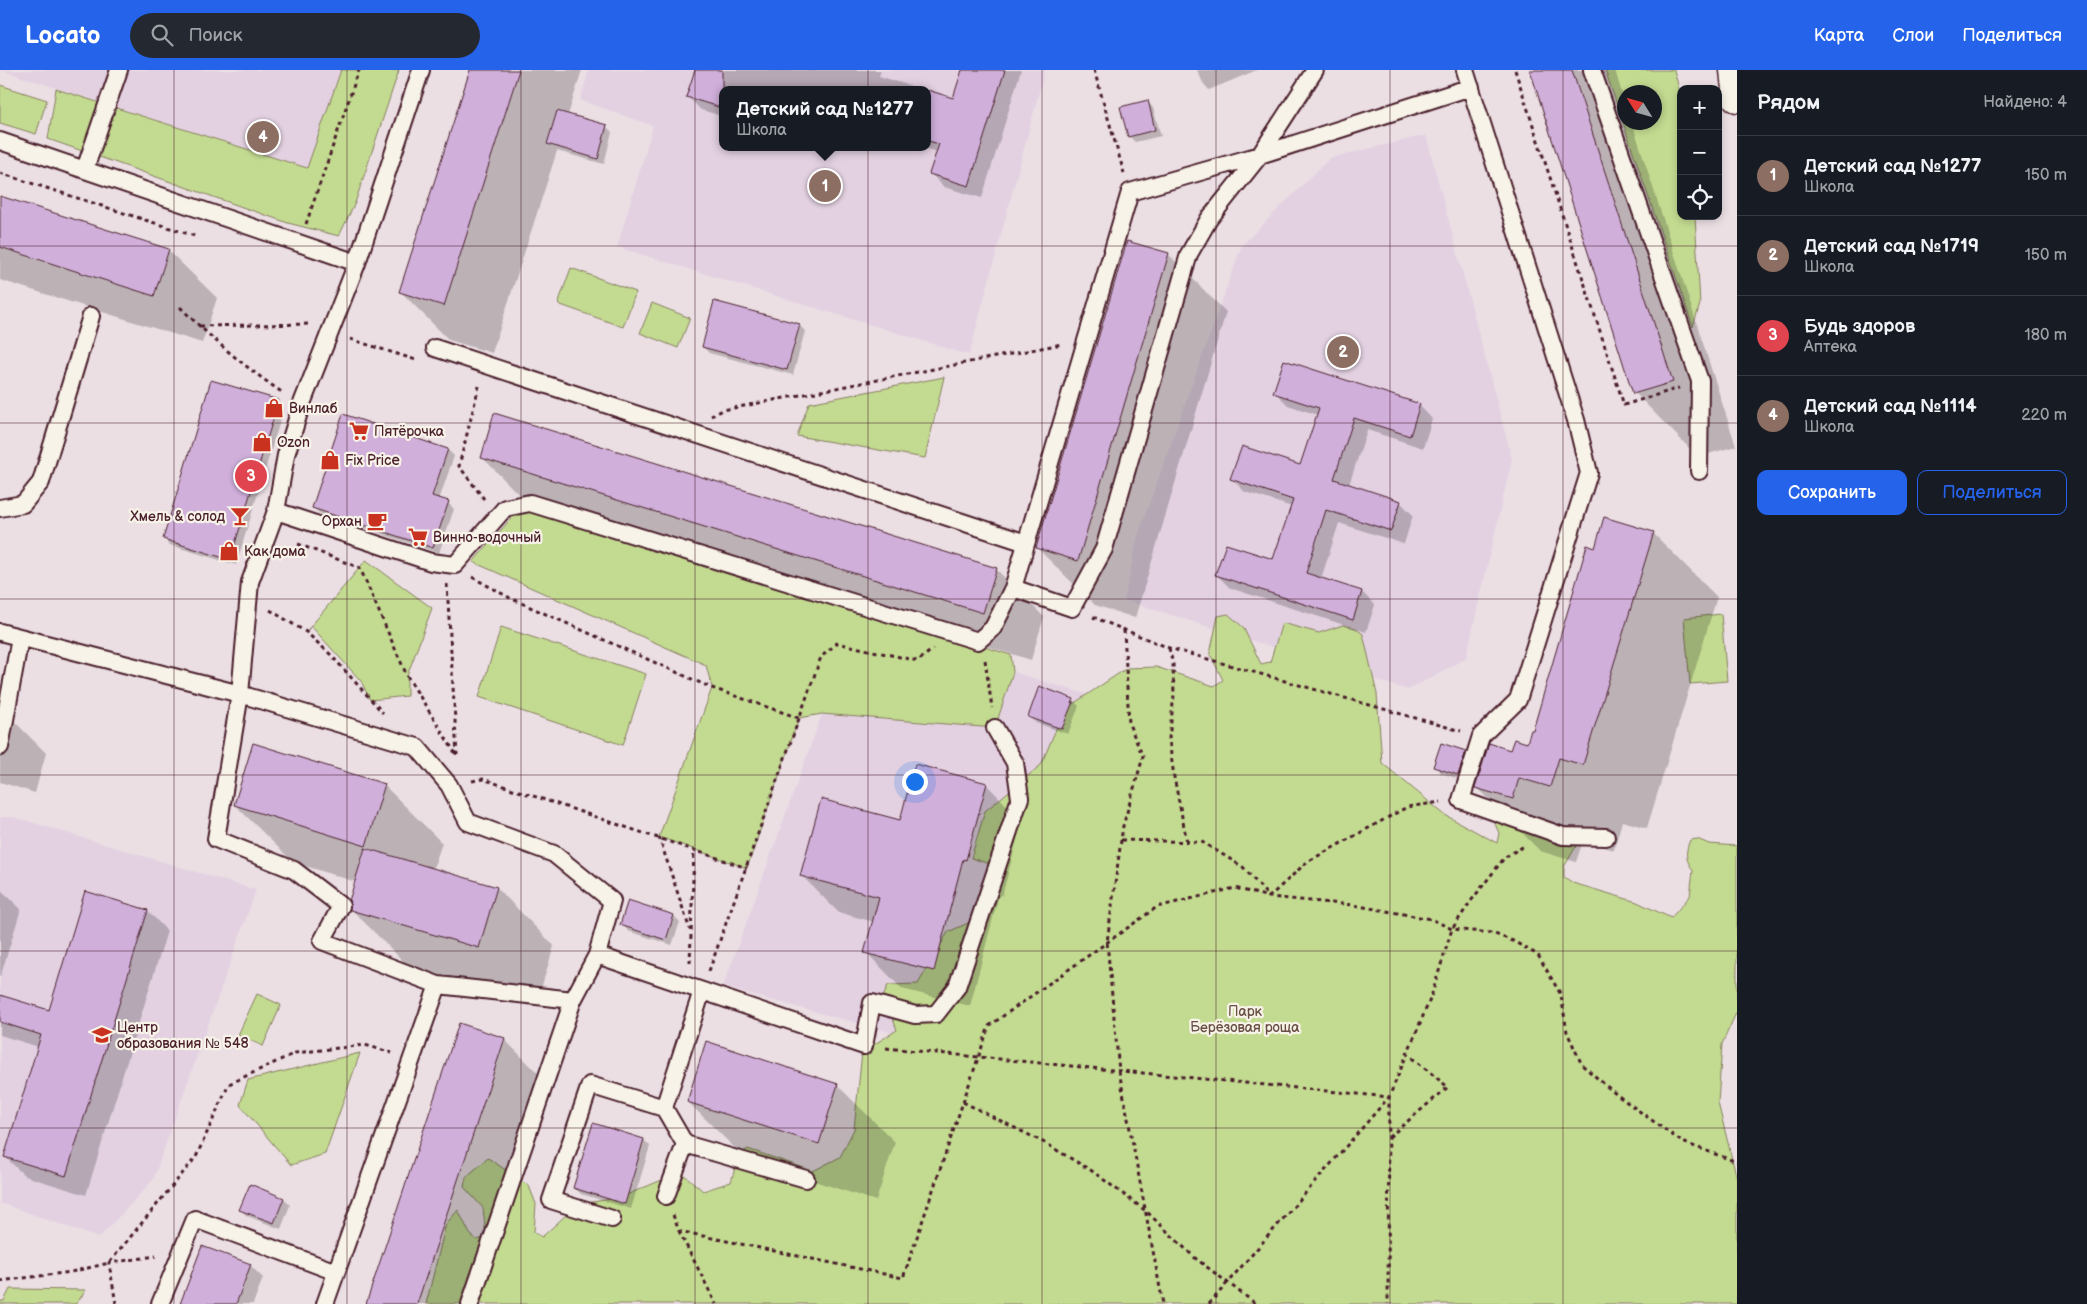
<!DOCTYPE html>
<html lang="ru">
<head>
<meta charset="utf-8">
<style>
	:root { --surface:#171b24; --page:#242831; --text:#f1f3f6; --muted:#9ea1a6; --line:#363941; --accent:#2563eb }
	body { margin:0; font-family:"Balsamiq Sans",sans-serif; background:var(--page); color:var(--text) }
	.controls { position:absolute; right:15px; top:15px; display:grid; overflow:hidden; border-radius:10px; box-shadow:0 2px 8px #0003 }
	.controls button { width:45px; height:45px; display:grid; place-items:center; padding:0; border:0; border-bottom:1px solid var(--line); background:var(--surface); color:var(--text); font:25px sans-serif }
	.compass { position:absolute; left:1617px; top:15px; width:45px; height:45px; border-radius:50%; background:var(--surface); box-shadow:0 2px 8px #0003; rotate:307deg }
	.you { position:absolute; left:914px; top:711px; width:18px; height:18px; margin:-12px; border:4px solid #fff; border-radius:50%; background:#1a73e8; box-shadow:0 0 0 8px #1a73e833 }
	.badge { display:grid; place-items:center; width:32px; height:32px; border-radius:50%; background:var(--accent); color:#fff; font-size:16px; font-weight:700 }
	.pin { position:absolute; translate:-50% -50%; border:2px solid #fff; box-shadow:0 1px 5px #0006 }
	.popup { position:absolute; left:719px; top:16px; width:212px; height:65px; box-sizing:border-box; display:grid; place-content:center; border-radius:10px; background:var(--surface); filter:drop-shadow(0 1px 4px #0005); font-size:16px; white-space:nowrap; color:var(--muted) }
	.popup b { font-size:19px; color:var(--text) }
	.popup::after { content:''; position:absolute; left:50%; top:100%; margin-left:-10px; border:10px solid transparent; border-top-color:var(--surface) }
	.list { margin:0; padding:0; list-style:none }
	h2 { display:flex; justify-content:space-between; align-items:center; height:65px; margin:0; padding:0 20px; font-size:21px }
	h2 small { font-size:16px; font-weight:400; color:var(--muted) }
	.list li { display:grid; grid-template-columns:32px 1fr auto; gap:15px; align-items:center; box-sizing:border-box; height:80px; padding:0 20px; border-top:1px solid var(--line) }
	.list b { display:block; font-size:19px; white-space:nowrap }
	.list p { margin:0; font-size:16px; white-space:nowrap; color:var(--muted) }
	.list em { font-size:16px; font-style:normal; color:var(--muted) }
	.actions { display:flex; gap:10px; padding:15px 20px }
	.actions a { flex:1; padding:11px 0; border:1px solid var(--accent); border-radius:10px; text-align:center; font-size:18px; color:var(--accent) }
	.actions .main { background:var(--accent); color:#fff }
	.icon { flex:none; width:28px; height:28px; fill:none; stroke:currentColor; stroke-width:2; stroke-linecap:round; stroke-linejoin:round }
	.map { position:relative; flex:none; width:1737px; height:1234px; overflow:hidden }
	header { display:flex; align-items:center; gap:30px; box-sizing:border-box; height:70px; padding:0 25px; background:var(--accent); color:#fff }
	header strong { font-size:24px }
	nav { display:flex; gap:28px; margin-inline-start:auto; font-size:18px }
	.search { width:350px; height:45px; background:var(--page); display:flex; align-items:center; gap:12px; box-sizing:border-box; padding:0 18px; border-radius:28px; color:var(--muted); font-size:19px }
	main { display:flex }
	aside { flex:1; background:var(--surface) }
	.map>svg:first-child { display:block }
	.built { fill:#e3d1e1; fill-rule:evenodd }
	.green { fill:#c3db91; stroke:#867d5e; fill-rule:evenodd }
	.shadow { fill:#0003 }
	.building { fill:#d0b0db; stroke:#4a1f2b }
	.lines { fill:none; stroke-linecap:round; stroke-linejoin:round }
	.lane-casing { stroke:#4a1f2b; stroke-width:20 }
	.street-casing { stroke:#4a1f2b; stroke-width:31 }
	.path { stroke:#4a1f2b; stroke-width:3; stroke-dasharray:4 4; stroke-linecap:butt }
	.lane { stroke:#f7f3e8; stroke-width:16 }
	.street { stroke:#f7f3e8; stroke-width:28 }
	.grid { fill:none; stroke:#4a1f2b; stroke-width:1; stroke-opacity:0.55 }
	.labels { text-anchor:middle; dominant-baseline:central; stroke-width:4.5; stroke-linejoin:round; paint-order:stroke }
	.poi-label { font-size:14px; fill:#4a1f2b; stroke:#f7f3e8; text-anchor:start }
	.park-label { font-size:14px; fill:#684e44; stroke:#f7f3e8 }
</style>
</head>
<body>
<header>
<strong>Locato</strong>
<div class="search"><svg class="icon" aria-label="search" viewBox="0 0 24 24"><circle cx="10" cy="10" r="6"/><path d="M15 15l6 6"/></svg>Поиск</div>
<nav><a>Карта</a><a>Слои</a><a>Поделиться</a></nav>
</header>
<main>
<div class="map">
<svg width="1737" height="1234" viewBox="0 0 1737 1234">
	<rect width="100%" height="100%" fill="#ebdfe4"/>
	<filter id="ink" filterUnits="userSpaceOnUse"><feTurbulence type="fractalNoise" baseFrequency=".02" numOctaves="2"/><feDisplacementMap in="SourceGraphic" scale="10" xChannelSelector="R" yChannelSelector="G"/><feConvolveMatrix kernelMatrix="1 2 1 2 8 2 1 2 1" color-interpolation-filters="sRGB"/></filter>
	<g filter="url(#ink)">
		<!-- built -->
		<path class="built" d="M 0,0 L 341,0 L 308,98 Z
			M 589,0 L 1045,0 L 969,285 L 617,177 L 653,56 L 580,30 ZM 722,20 L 928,20 L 928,77 L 722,77 Z
			M 1426,65 L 1512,389 L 1466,588 L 1408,620 L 1124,530 L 1138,465 L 1242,175 L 1330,88 Z
			M 1013,602 L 1089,625 L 931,973 L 723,917 L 822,644 L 995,657 Z
			M 0,747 L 14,747 L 256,820 L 153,1110 L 99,1168 L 0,1133 Z"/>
		<!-- green -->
		<path class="green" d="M 341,0 L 399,0 L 355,133 L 339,166 L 288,153 L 48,69 L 56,19 L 307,98 Z
			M 1605,0 L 1674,0 L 1681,26 L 1681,146 L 1695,146 L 1700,234 L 1693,257 ZM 1624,22 L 1654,22 L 1654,52 L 1624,52 Z
			M 0,15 L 47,30 L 36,64 L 0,53 Z
			M 571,198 L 636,222 L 623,257 L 558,234 Z
			M 652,233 L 690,248 L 678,278 L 640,263 Z
			M 944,307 L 925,388 L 797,366 L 809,333 Z
			M 531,439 L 1011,585 L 1013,602 L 995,658 L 822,644 L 799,648 L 747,798 L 659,767 L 712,618 L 706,595 L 473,492 L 515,444 Z
			M 366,490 L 432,538 L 407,606 L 407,626 L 370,630 L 361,611 L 311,556 L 306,562 Z
			M 1228,544 L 1243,557 L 1261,594 L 1270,592 L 1282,553 L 1319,563 L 1343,555 L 1355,558 L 1363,564 L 1377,624 L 1382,693 L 1445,745 L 1497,773 L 1499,763 L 1491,745 L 1578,773 L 1564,797 L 1564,807 L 1573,813 L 1637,832 L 1671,848 L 1690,826 L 1693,800 C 1685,790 1685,782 1690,770 L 1697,769 L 1709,774 L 1737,776 L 1737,941 L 1722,974 L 1718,1033 L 1737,1109 L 1737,1234 L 426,1234 L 446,1154 L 458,1140 L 470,1164 L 477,1170 L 486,1167 L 483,1138 L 464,1117 L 466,1107 L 488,1088 L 529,1116 L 536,1134 L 534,1162 L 542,1167 L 578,1134 L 619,1128 L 681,1102 L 703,1121 L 731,1112 L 739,1084 L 748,1079 L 813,1101 L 840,1087 L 854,1059 L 862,982 L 897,960 L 884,925 L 888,915 L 918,914 L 948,862 L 975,850 L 990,794 L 971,788 L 985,741 L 1041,695 L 1064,640 L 1127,598 L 1156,597 L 1214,616 L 1223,610 L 1210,584 L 1218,546 Z
			M 1721,544 L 1727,611 L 1690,614 L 1684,548 Z
			M 501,557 L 646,604 L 623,675 L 479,627 Z
			M 257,924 L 281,935 L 263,976 L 238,965 Z
			M 360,983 L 325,1084 L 291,1095 L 240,1035 L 248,1010 Z
			M 10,1219 L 86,1220 L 76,1234 L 0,1234 L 0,1231 L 4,1231 Z"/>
		<!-- shadow -->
		<path class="shadow" d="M 471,0 L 582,0 L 568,45 L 606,56 L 612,62 L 604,94 L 557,81 L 492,283 L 449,270 L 400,221 Z
			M 696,0 L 881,0 L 879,6 L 923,20 L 722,20 L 722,46 L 701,40 L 688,27 Z
			M 963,0 L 1021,0 L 982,128 L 944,117 L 931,104 L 937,82 L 922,77 L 928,77 L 928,21 L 954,29 Z
			M 1197,0 L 1257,0 L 1209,20 L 1203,13 Z
			M 1531,0 L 1615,0 L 1624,30 L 1624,52 L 1632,52 L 1736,376 L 1698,387 L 1635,323 Z
			M 1147,31 L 1153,38 L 1161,66 L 1135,72 L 1129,66 Z
			M 0,128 L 168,180 L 217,228 L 202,273 L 0,210 Z
			M 1168,184 L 1226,242 L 1135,548 L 1095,535 L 1037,478 Z
			M 799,255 L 805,261 L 793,305 L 709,283 L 703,277 Z
			M 1275,322 L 1419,335 L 1432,349 L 1423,378 L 1367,360 L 1349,415 L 1400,432 L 1413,445 L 1404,474 L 1339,453 L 1321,509 L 1362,522 L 1375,535 L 1366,562 L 1230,518 L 1217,505 L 1274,491 L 1292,437 L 1245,422 L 1232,409 L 1301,396 L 1318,345 L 1288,335 Z
			M 278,332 L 284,338 L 236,495 L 170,475 L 164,469 Z
			M 448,380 L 454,386 L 439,430 L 448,433 L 454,439 L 439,483 L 319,443 L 313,437 Z
			M 482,387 L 996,499 L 1044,547 L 1031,590 L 530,436 Z
			M 1653,463 L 1717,527 L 1647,758 L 1622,751 L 1614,780 L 1583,771 L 1576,792 L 1540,781 L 1477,717 L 1511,681 L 1528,674 L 1595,479 Z
			M 1073,630 L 1079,636 L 1068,664 L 1036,653 L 1030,647 Z
			M 0,637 L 46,683 L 35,723 L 0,712 Z
			M 1465,682 L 1471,689 L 1464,711 L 1441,703 L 1435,696 Z
			M 986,714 L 1022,751 L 1002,826 L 999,825 L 970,936 L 902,919 L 866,882 L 874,852 L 838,842 L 802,806 Z
			M 384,715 L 442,773 L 433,799 L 497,818 L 554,876 L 536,935 L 409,897 L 351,839 L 356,812 L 293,792 L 235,735 Z
			M 0,819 L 21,839 L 0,908 Z
			M 148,841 L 167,861 L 86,1125 L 25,1106 L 5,1087 L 39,977 L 0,965 L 0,926 L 49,941 Z
			M 674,846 L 680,852 L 672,875 L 628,861 L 622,854 Z
			M 504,969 L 552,1017 L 481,1234 L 367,1234 Z
			M 837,1015 L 895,1072 L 876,1131 L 746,1089 L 688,1032 Z
			M 644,1070 L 650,1076 L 631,1139 L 581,1124 L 575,1118 Z
			M 250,1116 L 284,1129 L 290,1135 L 281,1159 L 247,1146 L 241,1140 Z
			M 250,1195 L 263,1208 L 253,1234 L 181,1234 Z"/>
		<!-- building -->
		<path class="building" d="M 470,0 L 519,0 L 444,236 L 399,222 Z
			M 695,0 L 722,0 L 722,38 L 686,27 Z
			M 962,0 L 1005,0 L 969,116 L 929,104 L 939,74 L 928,71 L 928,20 L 953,28 Z
			M 1530,0 L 1572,0 L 1673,312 L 1633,324 Z
			M 1148,30 L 1155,60 L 1128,67 L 1120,37 Z
			M 557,41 L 607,55 L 598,89 L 547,74 Z
			M 0,126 L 169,179 L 154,226 L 0,177 Z
			M 1127,171 L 1169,183 L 1078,491 L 1036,478 Z
			M 714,231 L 800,254 L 787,300 L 702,277 Z
			M 1284,290 L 1420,334 L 1410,366 L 1354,348 L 1334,409 L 1401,431 L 1391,461 L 1326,440 L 1306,503 L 1362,521 L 1353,550 L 1215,505 L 1226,474 L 1273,489 L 1293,430 L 1230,409 L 1242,376 L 1300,395 L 1319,338 L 1273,323 Z
			M 211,310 L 279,330 L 230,490 L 163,469 Z
			M 494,343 L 997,498 L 983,543 L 481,388 Z
			M 343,344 L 448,379 L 432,426 L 449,431 L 433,478 L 312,438 Z
			M 1604,447 L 1654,462 L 1583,695 L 1559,688 L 1550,717 L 1519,708 L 1513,729 L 1475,718 L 1489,673 L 1510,680 L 1514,669 L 1527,673 L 1531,660 L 1533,660 L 1587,475 L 1595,478 Z
			M 1039,616 L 1074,629 L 1062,659 L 1028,647 Z
			M 253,673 L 385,714 L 366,776 L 234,735 Z
			M 1441,673 L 1466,681 L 1458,705 L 1433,697 Z
			M 915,694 L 987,713 L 966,790 L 963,789 L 934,901 L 864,883 L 879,827 L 800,806 L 821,729 L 900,750 Z
			M 365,778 L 497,817 L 479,878 L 350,840 L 349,831 Z
			M 85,821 L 148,840 L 66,1106 L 4,1087 L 41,965 L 0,952 L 0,925 L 49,940 Z
			M 628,830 L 674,845 L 666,870 L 620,855 Z
			M 459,953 L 505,968 L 417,1234 L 366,1234 Z
			M 706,971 L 838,1014 L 819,1074 L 687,1032 Z
			M 593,1053 L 644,1069 L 625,1134 L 573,1118 Z
			M 250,1114 L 284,1128 L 274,1153 L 239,1140 Z
			M 202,1176 L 251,1194 L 236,1234 L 180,1234 Z"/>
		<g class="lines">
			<defs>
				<path id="lane" d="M 1465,0 L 1576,350 L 1589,403 L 1518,630 L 1481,666 L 1461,730 L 1563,766 L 1606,767
					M 1592,0 L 1700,311 L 1699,401
					M 0,71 L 357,193
					M 85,99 L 119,0
					M 435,278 L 1026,473
					M 0,438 L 23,434 L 41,412 L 91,246
					M 276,441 L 431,492 L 455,495 L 505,438 L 530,433 L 978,571 L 993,558 L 1013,518 L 1072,538 L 1104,479 L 1189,184 L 1209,149 L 1260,85 L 1315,0
					M 1013,518 L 1130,122 L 1260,85 L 1471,17
					M 0,562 L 240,624 L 417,677 L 449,715 L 468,752 L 554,784 L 612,831 L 597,885 L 573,930 L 438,915 L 322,871 L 341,836 L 294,800 L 216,769 L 240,624 L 250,512 L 276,441 L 286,385 L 301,336 L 357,193 L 421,0
					M 0,677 L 20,568
					M 597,885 L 864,976 L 872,933 L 915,945 L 936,944 L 957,917 L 1020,728 L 1015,693 L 995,658
					M 702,921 L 664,1038 L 685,1074 L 806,1109
					M 666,1126 L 685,1074
					M 612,1149 L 551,1130 L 590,1015 L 664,1038
					M 160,1234 L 195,1149 L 336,1202
					M 325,1234 L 438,915
					M 470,1234 L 573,930"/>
				<path id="street" d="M 1734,0 L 1737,28"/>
			</defs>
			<!-- lane casing -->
			<use href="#lane" class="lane-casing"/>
			<!-- street casing -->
			<use href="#street" class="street-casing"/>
			<!-- path -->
			<path class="path" d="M 1094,0 L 1124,103
				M 1515,0 L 1624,335 L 1679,318
				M 0,103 L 195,166
				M 306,154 L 359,0
				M 180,237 C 213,270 245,297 283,323
				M 200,256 L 311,254
				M 350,269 L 416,290
				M 479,316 L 459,396 L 484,429
				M 711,346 L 723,340 L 1062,274
				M 298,474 L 360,498 L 407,606 L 457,686
				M 472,507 L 510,528 L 712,618 L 799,648
				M 447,514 L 457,685
				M 270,540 L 306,562 L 330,584 L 383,643
				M 1093,547 L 1169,578 L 1461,661
				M 1124,560 L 1129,654 L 1143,687 L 1123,756 L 1107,872 L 1119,1001 L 1163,1234
				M 1169,578 L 1173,594 L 1174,625 L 1169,669 L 1174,707 L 1187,772
				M 985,590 L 992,638
				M 472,711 L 483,709 L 747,798
				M 659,767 L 690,860
				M 1121,770 L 1202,772 L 1243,797 L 1269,827 L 1307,792 L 1407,737 L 1441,732
				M 690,893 L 694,780
				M 709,901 L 821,587 L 837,573 L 918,591 L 933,579
				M 886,978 L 1389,1027 L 1388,1234
				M 963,1032 L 1043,1072 L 1092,1101 L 1146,1141 L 1195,1188 L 1256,1234
				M 1389,1067 L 1448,1017 L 1407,984
				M 673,1145 L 679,1161 L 903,1208 L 989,956 L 1157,837 L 1235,818 L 1269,827 L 1353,835 L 1431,849 L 1452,859 L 1492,863 L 1513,871 L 1538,885 L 1561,925 L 1567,962 L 1582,995 L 1617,1025 L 1682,1072 L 1737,1092
				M 679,1161 L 716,1234
				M 0,1211 L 71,1202 L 109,1193 L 196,1087 L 229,1014 L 295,983 L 365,975 L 392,983
				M 116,1234 L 109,1193 L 156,1186
				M 1209,1234 L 1389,1027 L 1431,927 L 1452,859 L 1471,831 L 1505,787 L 1524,776"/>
			<!-- lane -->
			<use href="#lane" class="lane"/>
			<!-- street -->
			<use href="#street" class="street"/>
		</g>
	</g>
	<!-- grid -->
	<path class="grid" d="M 174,0 L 174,1234M 347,0 L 347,1234M 521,0 L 521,1234M 695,0 L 695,1234M 868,0 L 868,1234M 1042,0 L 1042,1234M 1216,0 L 1216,1234M 1390,0 L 1390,1234M 1563,0 L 1563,1234M 0,176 L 1737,176M 0,353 L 1737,353M 0,529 L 1737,529M 0,705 L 1737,705M 0,881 L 1737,881M 0,1058 L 1737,1058"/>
	<!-- icons -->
	<defs>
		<symbol id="shop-bare" viewBox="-9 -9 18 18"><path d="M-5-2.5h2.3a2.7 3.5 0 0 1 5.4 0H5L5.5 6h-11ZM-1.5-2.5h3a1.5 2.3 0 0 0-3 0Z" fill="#c8321e" stroke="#f7f3e8" stroke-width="2.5" paint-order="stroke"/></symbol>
		<symbol id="supermarket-bare" viewBox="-9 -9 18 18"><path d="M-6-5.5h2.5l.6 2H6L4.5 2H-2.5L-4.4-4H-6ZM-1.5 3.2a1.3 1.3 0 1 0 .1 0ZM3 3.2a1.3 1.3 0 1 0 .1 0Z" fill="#c8321e" stroke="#f7f3e8" stroke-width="2.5" paint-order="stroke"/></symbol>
		<symbol id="bar-bare" viewBox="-9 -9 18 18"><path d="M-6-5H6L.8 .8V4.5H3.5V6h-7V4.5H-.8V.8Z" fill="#c8321e" stroke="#f7f3e8" stroke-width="2.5" paint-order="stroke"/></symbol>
		<symbol id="cafe-bare" viewBox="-9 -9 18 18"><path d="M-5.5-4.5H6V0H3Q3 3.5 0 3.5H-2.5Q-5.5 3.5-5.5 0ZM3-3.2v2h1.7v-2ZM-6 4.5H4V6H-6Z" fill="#c8321e" stroke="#f7f3e8" stroke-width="2.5" paint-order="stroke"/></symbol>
		<symbol id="school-bare" viewBox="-9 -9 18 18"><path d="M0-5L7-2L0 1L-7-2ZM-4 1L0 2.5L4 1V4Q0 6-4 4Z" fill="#c8321e" stroke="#f7f3e8" stroke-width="2.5" paint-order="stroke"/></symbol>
	</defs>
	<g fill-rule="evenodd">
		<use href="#shop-bare" x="260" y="324" width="28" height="28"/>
		<use href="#supermarket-bare" x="345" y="347" width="28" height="28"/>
		<use href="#shop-bare" x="248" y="358" width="28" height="28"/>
		<use href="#shop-bare" x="316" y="376" width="28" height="28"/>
		<use href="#bar-bare" x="226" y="432" width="28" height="28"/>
		<use href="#cafe-bare" x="363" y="437" width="28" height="28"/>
		<use href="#supermarket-bare" x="404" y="453" width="28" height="28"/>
		<use href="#shop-bare" x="215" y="467" width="28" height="28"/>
		<use href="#school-bare" x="88" y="951" width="28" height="28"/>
	</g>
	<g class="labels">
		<!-- poi labels -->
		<g class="poi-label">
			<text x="289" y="338">Винлаб</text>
			<text x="374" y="361">Пятёрочка</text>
			<text x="277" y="372">Ozon</text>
			<text x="345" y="390">Fix Price</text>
			<text x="225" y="446" text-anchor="end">Хмель &amp; солод</text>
			<text x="362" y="451" text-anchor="end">Орхан</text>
			<text x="433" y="467">Винно-водочный</text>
			<text x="244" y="481">Как дома</text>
			<text x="117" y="957">Центр<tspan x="117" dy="16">образования № 548</tspan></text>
		</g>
		<!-- park labels -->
		<g class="park-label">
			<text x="1245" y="941">Парк<tspan x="1245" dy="16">Берёзовая роща</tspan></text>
		</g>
	</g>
</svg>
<div class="controls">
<button>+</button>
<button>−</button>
<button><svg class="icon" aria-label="locate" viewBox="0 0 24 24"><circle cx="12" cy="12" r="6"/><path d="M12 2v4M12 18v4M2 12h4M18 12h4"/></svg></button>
</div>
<svg class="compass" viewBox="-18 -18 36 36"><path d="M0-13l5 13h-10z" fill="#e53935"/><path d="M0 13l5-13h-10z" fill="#9ea1a6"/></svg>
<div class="you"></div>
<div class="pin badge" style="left:825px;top:116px;background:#8d6e63">1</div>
<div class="popup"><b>Детский сад №1277</b>Школа</div>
<div class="pin badge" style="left:1343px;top:282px;background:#8d6e63">2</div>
<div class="pin badge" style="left:251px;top:406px;background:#e0444e">3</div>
<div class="pin badge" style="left:263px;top:67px;background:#8d6e63">4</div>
</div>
<aside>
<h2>Рядом<small>Найдено: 4</small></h2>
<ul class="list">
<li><span class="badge" style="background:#8d6e63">1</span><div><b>Детский сад №1277</b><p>Школа</p></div><em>150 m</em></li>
<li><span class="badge" style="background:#8d6e63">2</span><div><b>Детский сад №1719</b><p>Школа</p></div><em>150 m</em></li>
<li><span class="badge" style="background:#e0444e">3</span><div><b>Будь здоров</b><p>Аптека</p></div><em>180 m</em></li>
<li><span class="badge" style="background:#8d6e63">4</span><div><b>Детский сад №1114</b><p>Школа</p></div><em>220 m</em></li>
</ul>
<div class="actions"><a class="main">Сохранить</a><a>Поделиться</a></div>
</aside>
</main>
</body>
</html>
